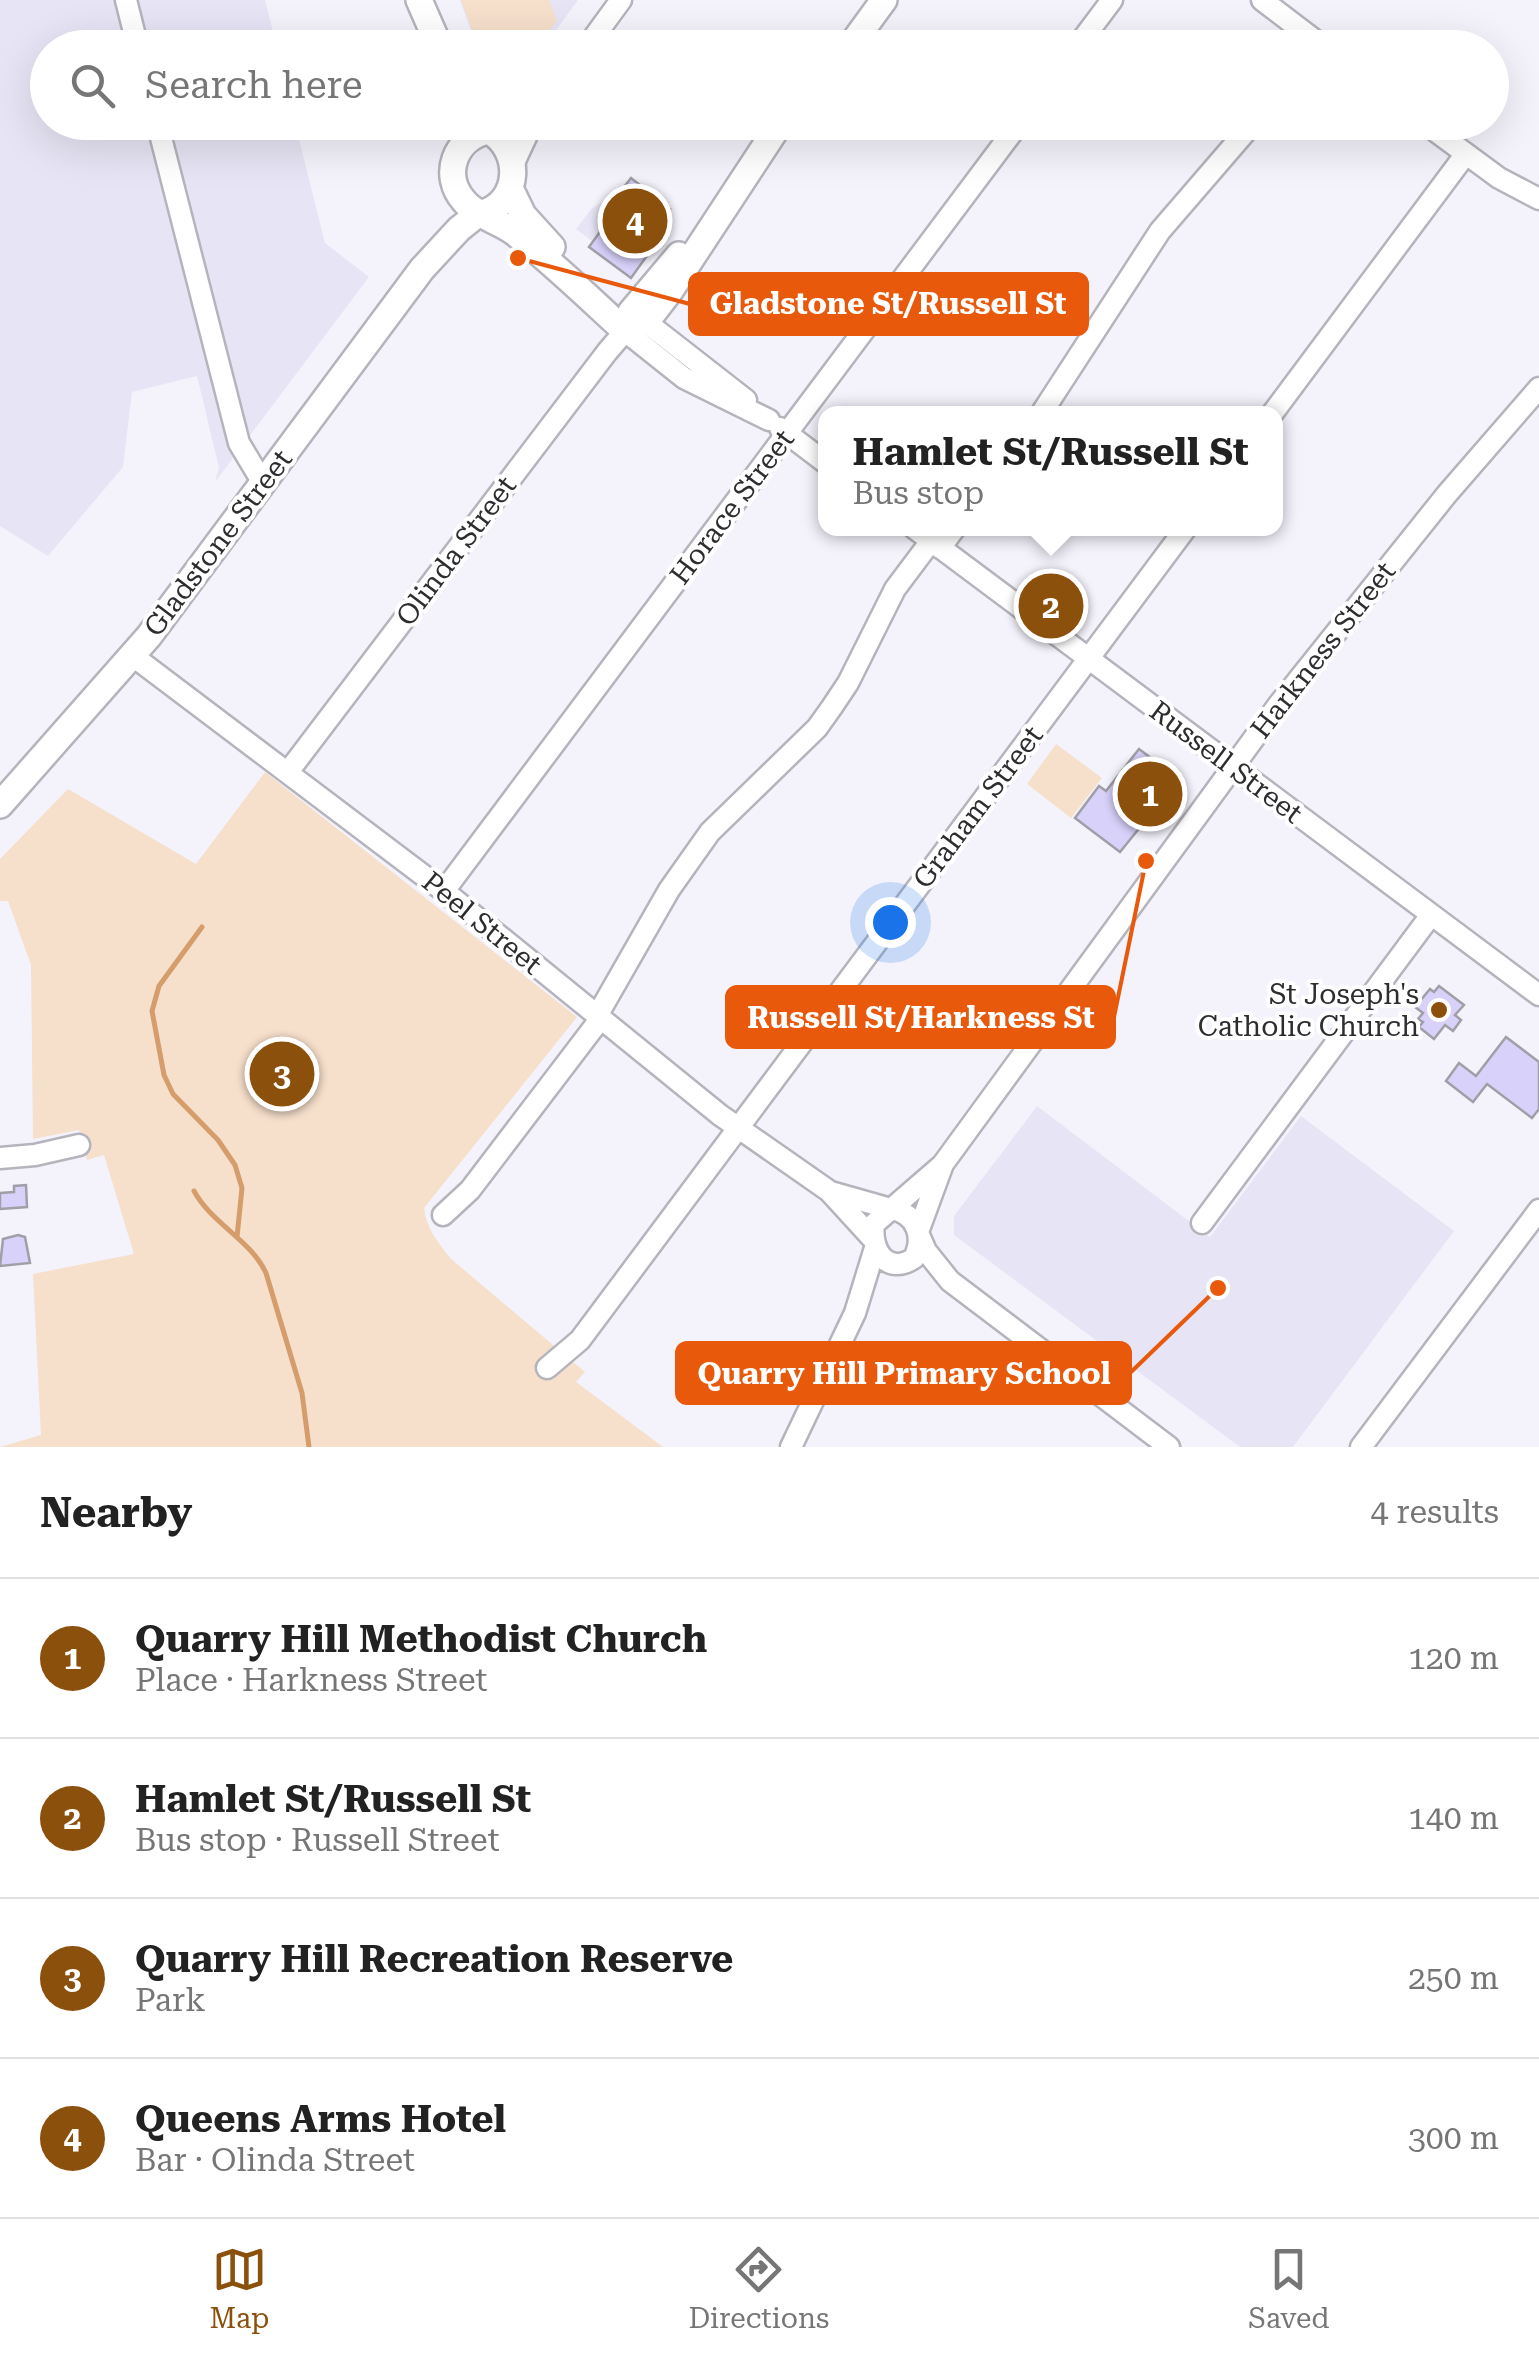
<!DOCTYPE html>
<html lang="en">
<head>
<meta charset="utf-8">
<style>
	:root { --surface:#fff; --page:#f2f2f2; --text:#222; --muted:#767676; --line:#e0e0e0; --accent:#8b500b }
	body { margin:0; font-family:"Roboto Serif",serif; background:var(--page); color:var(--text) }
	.you { position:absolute; left:890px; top:922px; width:35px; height:35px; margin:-25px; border:8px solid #fff; border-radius:50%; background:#1a73e8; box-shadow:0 0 0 15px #1a73e833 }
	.badge { display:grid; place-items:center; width:65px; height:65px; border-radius:50%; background:var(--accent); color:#fff; font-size:32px; font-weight:700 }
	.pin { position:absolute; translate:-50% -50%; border:5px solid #fff; box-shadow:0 2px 10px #0006 }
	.popup { position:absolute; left:818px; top:406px; width:465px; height:130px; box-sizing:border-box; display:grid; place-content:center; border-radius:20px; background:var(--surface); filter:drop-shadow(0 2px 8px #0005); font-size:32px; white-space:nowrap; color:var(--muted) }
	.popup b { font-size:38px; color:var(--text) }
	.popup::after { content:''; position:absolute; left:50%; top:100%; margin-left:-20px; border:20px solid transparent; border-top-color:var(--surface) }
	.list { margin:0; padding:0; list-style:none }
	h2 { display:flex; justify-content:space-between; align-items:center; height:130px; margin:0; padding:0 40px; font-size:42px }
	h2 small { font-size:32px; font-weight:400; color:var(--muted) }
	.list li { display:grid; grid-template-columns:65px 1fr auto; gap:30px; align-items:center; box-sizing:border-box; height:160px; padding:0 40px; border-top:2px solid var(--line) }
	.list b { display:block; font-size:38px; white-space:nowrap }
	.list p { margin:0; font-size:32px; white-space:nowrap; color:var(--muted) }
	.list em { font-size:32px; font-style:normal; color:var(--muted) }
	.icon { flex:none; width:55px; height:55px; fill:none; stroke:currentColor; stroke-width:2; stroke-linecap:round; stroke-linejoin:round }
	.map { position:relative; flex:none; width:1539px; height:1447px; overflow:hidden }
	.search { position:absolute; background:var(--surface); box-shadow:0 10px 40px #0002; left:30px; right:30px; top:30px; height:110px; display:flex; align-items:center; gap:25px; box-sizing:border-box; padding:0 35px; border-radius:55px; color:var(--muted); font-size:38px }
	.sheet { height:770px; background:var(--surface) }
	nav { display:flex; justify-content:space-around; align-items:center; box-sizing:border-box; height:140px; border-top:2px solid var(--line); background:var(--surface); font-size:28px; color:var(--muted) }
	nav a { display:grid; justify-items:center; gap:5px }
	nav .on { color:var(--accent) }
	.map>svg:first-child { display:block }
	.built { fill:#e7e5f5 }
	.green { fill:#f6dfcb }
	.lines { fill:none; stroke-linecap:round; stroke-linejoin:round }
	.stream { stroke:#d59d6c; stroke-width:5 }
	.building { fill:#d8d2fb; stroke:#a09fa7; stroke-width:2.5 }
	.minor-casing { stroke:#b5b4bc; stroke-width:25 }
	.major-casing { stroke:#b5b4bc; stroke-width:30 }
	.minor { stroke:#fff; stroke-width:20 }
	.major { stroke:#fff; stroke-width:25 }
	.poi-dot { fill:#8b500b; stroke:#fff; stroke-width:4 }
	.labels { text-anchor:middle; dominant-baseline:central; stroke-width:8; stroke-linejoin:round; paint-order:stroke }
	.street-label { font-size:28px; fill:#2d2d30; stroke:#fff }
	.poi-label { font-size:28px; fill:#2d2d30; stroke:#fff; text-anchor:end }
	.leader { fill:none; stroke:#e8590c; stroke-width:4 }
	.callout-dot { fill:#e8590c; stroke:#fff; stroke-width:4 }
	.callout { fill:#e8590c; stroke:#e8590c; stroke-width:4 }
	.callout-label { font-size:30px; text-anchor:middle; font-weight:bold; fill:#fff }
</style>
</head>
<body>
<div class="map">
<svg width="1539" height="1447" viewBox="0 0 1539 1447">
	<rect width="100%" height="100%" fill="#f4f3fc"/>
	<!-- built -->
	<path class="built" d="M 0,0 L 265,0 L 277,47 L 48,48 L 48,122 L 295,123 L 325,243 L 369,277 L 215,482 L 219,468 L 197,376 L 132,392 L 123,467 L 48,556 L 0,526 Z
		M 460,0 L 578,0 L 543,48 L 477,47 Z
		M 635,180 L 672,209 L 628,268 L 576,229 L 592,208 L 604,201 L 620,199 Z
		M 1037,1106 L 1210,1237 L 1301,1116 L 1454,1231 L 1293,1447 L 1240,1447 L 954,1235 L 954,1216 Z"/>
	<!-- green -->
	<path class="green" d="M 461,0 L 549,0 L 557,21 L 535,47 L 504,47 L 499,40 L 478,47 Z
		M 1056,744 L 1102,778 L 1071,818 L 1027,784 Z
		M 265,772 L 577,1017 L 424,1208 C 426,1228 438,1242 450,1258 L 585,1372 L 576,1382 L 663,1447 L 0,1447 L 41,1435 L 33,1274 L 134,1254 L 104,1155 L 87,1160 L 79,1130 L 33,1139 L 31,965 L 8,901 L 0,901 L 0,859 L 68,789 L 196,864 Z"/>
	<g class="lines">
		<!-- stream -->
		<path class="stream" d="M 202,927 L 159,986 L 152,1011 L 164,1075 L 173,1094 L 218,1140 L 235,1165 L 242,1188 L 237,1237
			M 194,1191 C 212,1224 250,1239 266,1273 L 302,1393 L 309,1447"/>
	</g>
	<!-- building -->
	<path class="building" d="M 631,178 L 670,209 L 660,224 L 666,229 L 631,278 L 589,247 L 610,218 L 644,204 L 624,187 Z
		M 1139,749 L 1179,779 L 1120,852 L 1075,818 L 1099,786 L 1106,791 Z
		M 1439,986 L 1464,1005 L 1455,1015 L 1461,1020 L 1453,1031 L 1445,1025 L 1434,1039 L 1419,1027 L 1423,1022 L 1418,1019 L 1423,1013 L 1415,1007 L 1430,989 L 1434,992 Z
		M 1506,1037 L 1539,1062 L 1539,1109 L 1532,1118 L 1487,1084 L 1473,1102 L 1446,1081 L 1459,1063 L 1476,1076 Z
		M 26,1185 L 27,1207 L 0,1209 L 0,1193 L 14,1192 L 14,1186 Z
		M 18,1235 L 25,1237 L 30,1263 L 0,1266 L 3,1239 Z"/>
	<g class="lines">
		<defs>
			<path id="minor" d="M 126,0 L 138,48
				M 1262,0 L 1325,48
				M 586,48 L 621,0
				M 1076,48 L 1112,0
				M 157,122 L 239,443 L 263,483
				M 1423,122 L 1499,178 L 1539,199
				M 513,165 L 533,122
				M 646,322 L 746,400
				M 1041,414 L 1160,231 L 1254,122
				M 1272,414 L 1465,155
				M 780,428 L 826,463
				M 914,528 L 1539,995
				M 940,548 L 955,528
				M 133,656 L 444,891 L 720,1115 L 829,1191 L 872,1238
				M 288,772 L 607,352 L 625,331 L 684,378 L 769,420
				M 444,891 L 1020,122
				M 597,1016 L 669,890 L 710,832 L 817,728 L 832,707 L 848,683 L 895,589 L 931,541
				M 0,1158 L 35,1155 L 79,1145
				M 831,1192 L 891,1209
				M 892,1209 C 916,1214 925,1236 914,1258 C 888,1276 870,1251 874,1224 L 941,1166
				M 443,1215 L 470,1190 L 601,1018
				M 1202,1223 L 1431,915
				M 918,1232 L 943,1164 L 1279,704 L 1447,494 L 1539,388
				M 919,1235 L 926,1251 L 950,1281 L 1169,1447
				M 547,1368 L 580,1340 L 1186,528
				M 791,1447 L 855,1313 L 875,1248
				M 1361,1447 L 1539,1210"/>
			<path id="major" d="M 419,0 L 440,48
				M 849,48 L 884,0
				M 511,190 L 523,215 L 552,247
				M 483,213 C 521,201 522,150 489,131 C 455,137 441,175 464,201 C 476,216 500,221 515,233 C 554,264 589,298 625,331
				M 625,331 L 646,322 L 670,291 L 781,122
				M 625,331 L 631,312 L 679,255
				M 0,805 L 149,636 L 422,269 L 459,229 L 479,213"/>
		</defs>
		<!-- minor casing -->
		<use href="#minor" class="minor-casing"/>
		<!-- major casing -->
		<use href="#major" class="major-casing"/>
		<!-- minor -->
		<use href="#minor" class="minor"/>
		<!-- major -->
		<use href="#major" class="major"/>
	</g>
	<!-- markers -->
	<circle class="poi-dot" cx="1439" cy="1010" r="10"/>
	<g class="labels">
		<!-- street labels -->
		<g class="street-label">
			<text transform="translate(732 507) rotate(-53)">Horace Street</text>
			<text transform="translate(218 543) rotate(-53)">Gladstone Street</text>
			<text transform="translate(456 551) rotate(-53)">Olinda Street</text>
			<text transform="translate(1323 650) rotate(-52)">Harkness Street</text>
			<text transform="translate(1226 762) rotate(37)">Russell Street</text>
			<text transform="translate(978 807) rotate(-53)">Graham Street</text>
			<text transform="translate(482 923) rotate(39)">Peel Street</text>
		</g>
		<!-- poi labels -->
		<g class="poi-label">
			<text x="1419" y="994">St Joseph's<tspan x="1419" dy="32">Catholic Church</tspan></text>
		</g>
	</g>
	<!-- callouts -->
	<path class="leader" d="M518 258L690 304M1146 861L1114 1017M1218 1288L1130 1373"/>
	<g class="callout-dot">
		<circle cx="518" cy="258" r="10"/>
		<circle cx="1146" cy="861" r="10"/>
		<circle cx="1218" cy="1288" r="10"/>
	</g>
	<g class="callout">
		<rect x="690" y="274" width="397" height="60" rx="10"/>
		<rect x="727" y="987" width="387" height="60" rx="10"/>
		<rect x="677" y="1343" width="453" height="60" rx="10"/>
	</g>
	<g class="callout-label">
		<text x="888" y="314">Gladstone St/Russell St</text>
		<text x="921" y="1028">Russell St/Harkness St</text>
		<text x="904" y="1384">Quarry Hill Primary School</text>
	</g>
</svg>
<div class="you"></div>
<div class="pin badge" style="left:1150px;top:794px">1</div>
<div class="pin badge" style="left:1051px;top:606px">2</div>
<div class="popup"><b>Hamlet St/Russell St</b>Bus stop</div>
<div class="pin badge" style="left:282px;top:1074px">3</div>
<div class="pin badge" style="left:635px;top:221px">4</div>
<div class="search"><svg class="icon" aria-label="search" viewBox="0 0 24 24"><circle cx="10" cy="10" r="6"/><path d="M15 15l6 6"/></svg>Search here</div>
</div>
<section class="sheet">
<h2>Nearby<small>4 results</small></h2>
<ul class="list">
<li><span class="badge">1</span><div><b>Quarry Hill Methodist Church</b><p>Place · Harkness Street</p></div><em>120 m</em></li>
<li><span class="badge">2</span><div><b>Hamlet St/Russell St</b><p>Bus stop · Russell Street</p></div><em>140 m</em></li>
<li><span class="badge">3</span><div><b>Quarry Hill Recreation Reserve</b><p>Park</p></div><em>250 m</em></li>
<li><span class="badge">4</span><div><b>Queens Arms Hotel</b><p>Bar · Olinda Street</p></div><em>300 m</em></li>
</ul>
</section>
<nav>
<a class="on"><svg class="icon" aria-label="map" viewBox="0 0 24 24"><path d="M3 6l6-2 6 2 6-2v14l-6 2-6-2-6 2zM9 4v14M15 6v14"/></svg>Map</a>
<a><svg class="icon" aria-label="directions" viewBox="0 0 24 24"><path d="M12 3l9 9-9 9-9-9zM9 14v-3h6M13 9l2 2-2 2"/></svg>Directions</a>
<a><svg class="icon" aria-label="saved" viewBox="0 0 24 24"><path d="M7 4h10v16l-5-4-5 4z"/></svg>Saved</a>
</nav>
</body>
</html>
